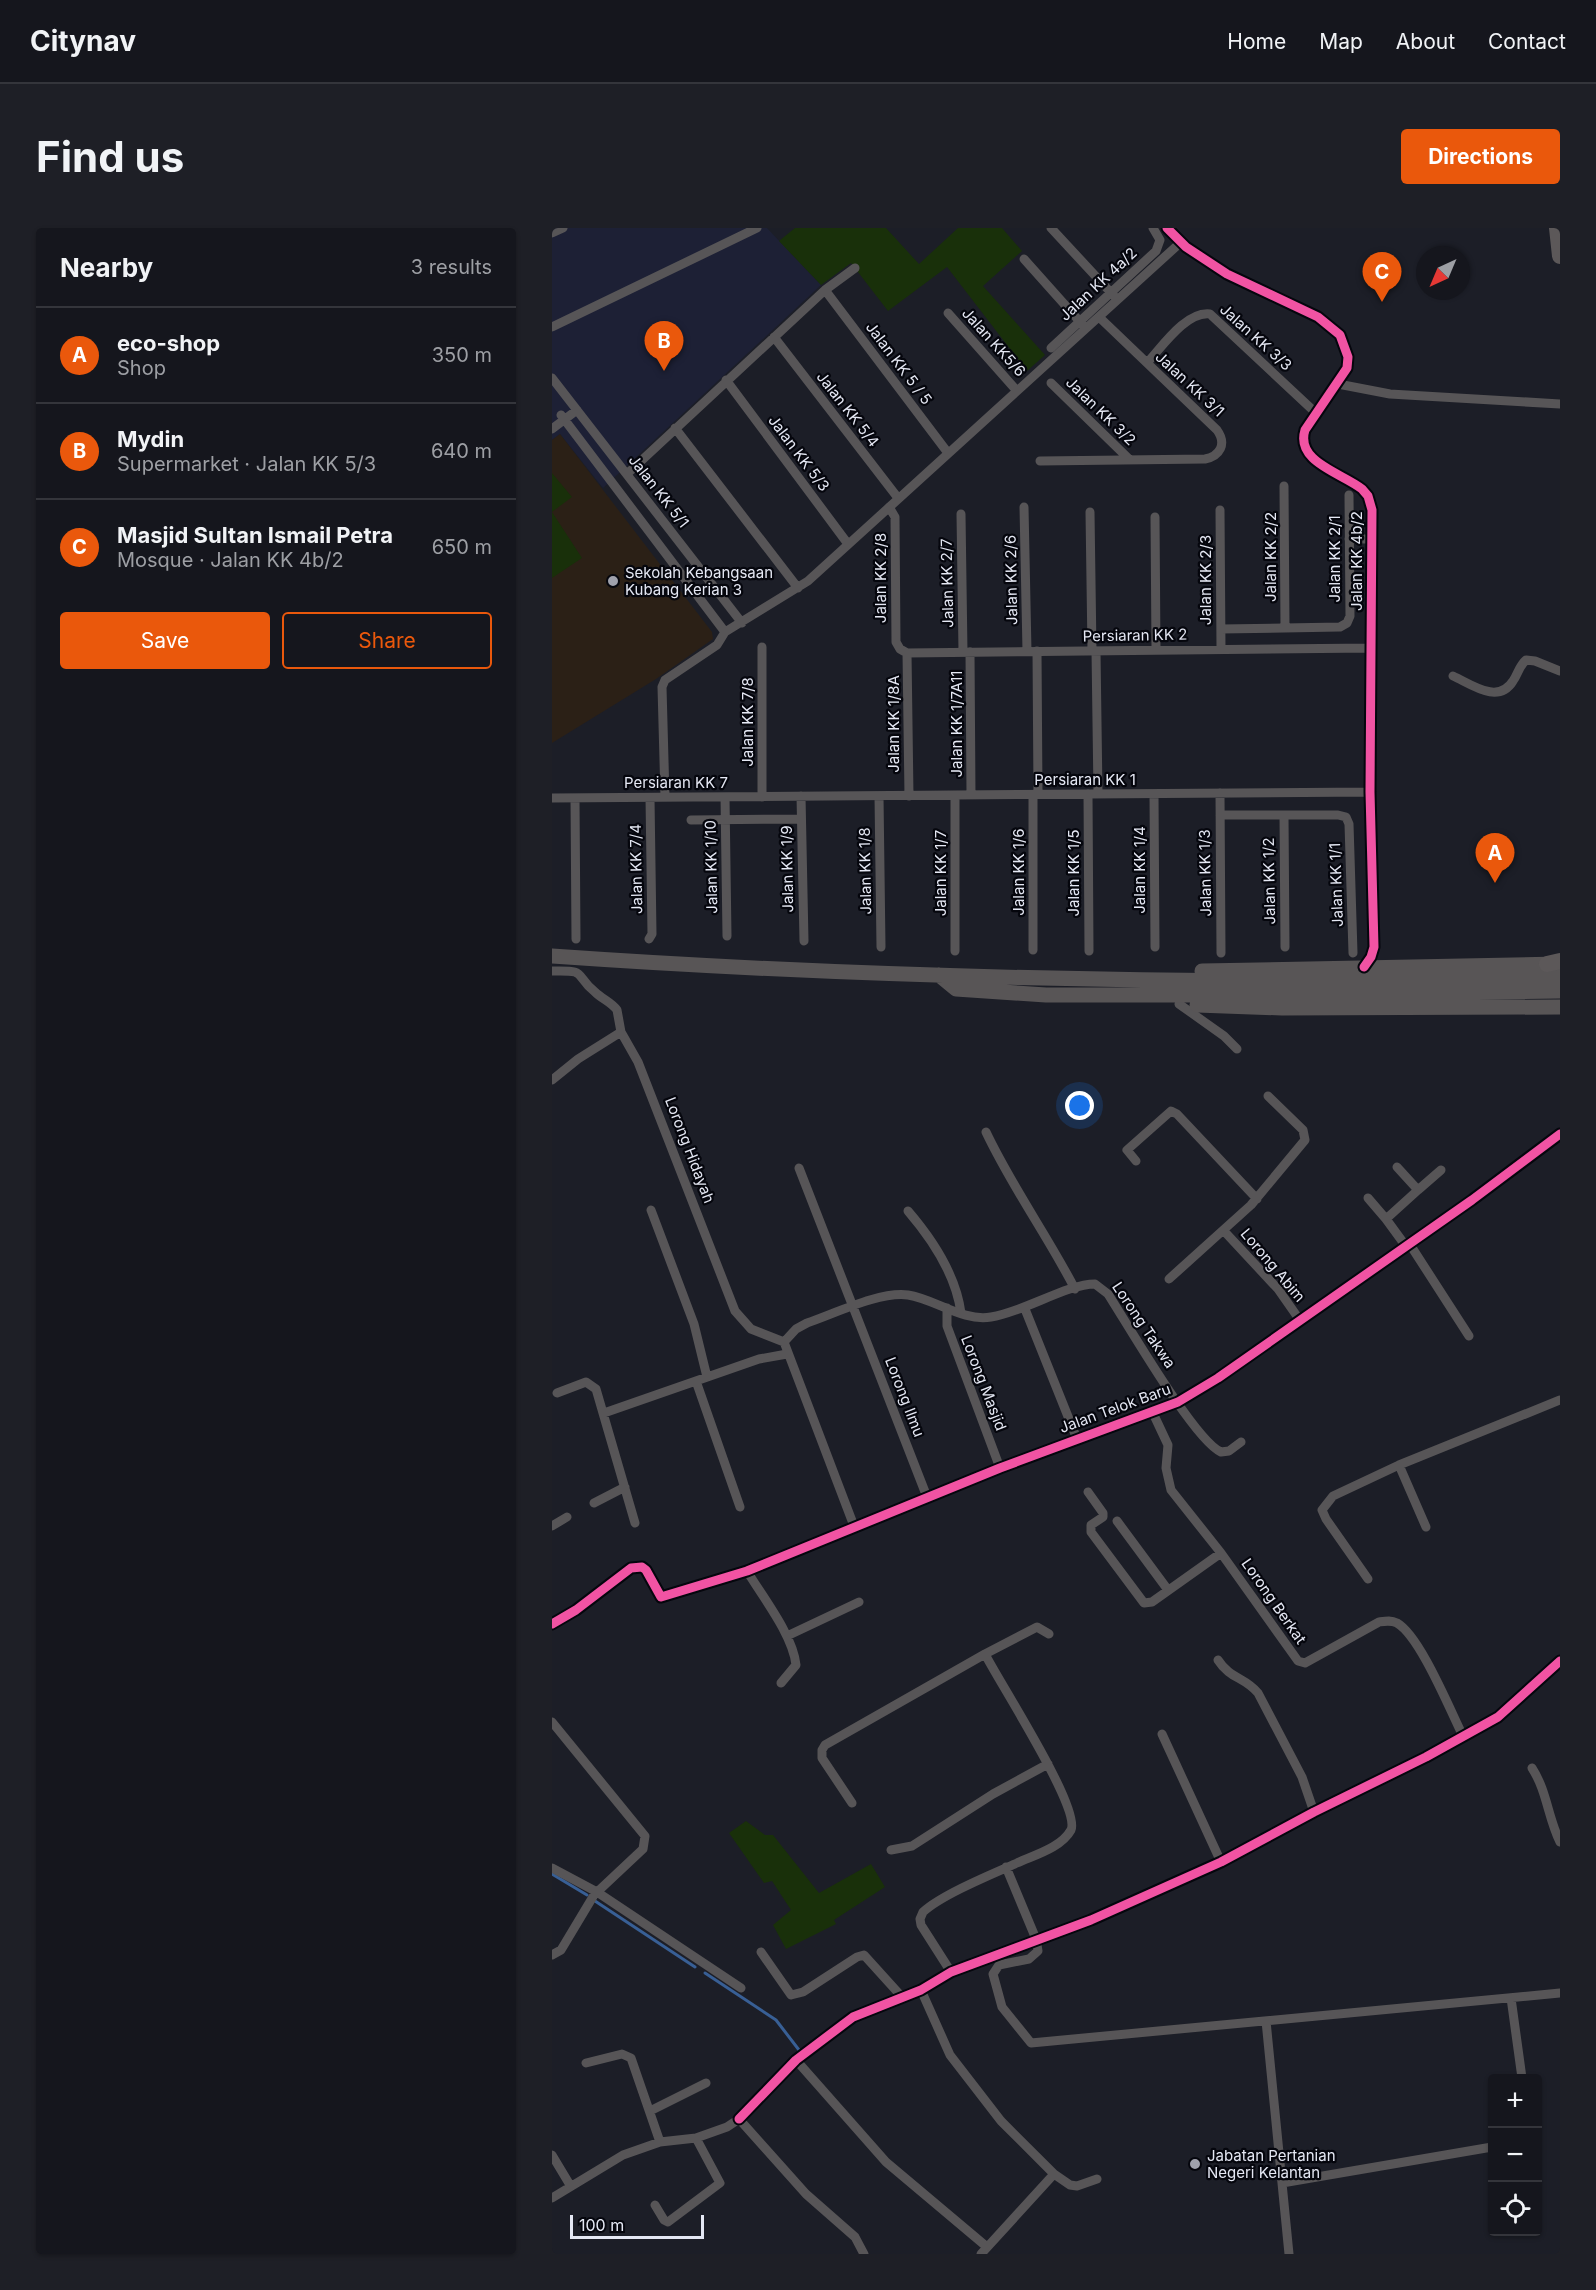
<!DOCTYPE html>
<html lang="en">
<head>
<meta charset="utf-8">
<style>
	:root { --surface:#15161d; --page:#1e1f26; --text:#f1f3f6; --muted:#9d9fa4; --line:#34353b; --accent:#ea580c }
	body { margin:0; font-family:Inter,sans-serif; background:var(--page); color:var(--text) }
	.controls { position:absolute; right:18px; bottom:18px; display:grid; overflow:hidden; border-radius:6px; box-shadow:0 2px 4px #0004 }
	.controls button { width:54px; height:54px; display:grid; place-items:center; padding:0; border:0; border-bottom:2px solid var(--line); background:var(--surface); color:var(--text); font:30px sans-serif }
	.compass { position:absolute; left:864px; top:18px; width:54px; height:54px; border-radius:50%; background:var(--surface); box-shadow:0 2px 4px #0004; rotate:224deg }
	.scale { position:absolute; left:18px; bottom:15px; width:134px; box-sizing:border-box; padding-left:6px; border:3px solid #e5e8f4; border-top:0; font-size:16px; line-height:21px; white-space:nowrap; color:#e5e8f4; -webkit-text-stroke:4px #05060d; paint-order:stroke }
	.you { position:absolute; left:528px; top:878px; width:21px; height:21px; margin:-15px; border:4px solid #fff; border-radius:50%; background:#1a73e8; box-shadow:0 0 0 9px #1a73e833 }
	.badge { display:grid; place-items:center; width:39px; height:39px; border-radius:50%; background:var(--accent); color:#fff; font-size:20px; font-weight:700 }
	.pin { position:absolute; translate:-50% -50px; filter:drop-shadow(0 2px 3px #0008) }
	.pin::after { content:''; position:absolute; top:32px; width:21px; height:18px; background:inherit; clip-path:polygon(0 0,100% 0,50% 100%) }
	.list { margin:0; padding:0; list-style:none }
	h2 { display:flex; justify-content:space-between; align-items:center; height:78px; margin:0; padding:0 24px; font-size:26px }
	h2 small { font-size:20px; font-weight:400; color:var(--muted) }
	.list li { display:grid; grid-template-columns:39px 1fr auto; gap:18px; align-items:center; box-sizing:border-box; height:96px; padding:0 24px; border-top:2px solid var(--line) }
	.list b { display:block; font-size:22px; white-space:nowrap }
	.list p { margin:0; font-size:20px; white-space:nowrap; color:var(--muted) }
	.list em { font-size:20px; font-style:normal; color:var(--muted) }
	.actions { display:flex; gap:12px; padding:18px 24px }
	.actions a { flex:1; padding:14px 0; border:2px solid var(--accent); border-radius:6px; text-align:center; font-size:21px; color:var(--accent) }
	.actions .main { background:var(--accent); color:#fff }
	.icon { flex:none; width:33px; height:33px; fill:none; stroke:currentColor; stroke-width:2; stroke-linecap:round; stroke-linejoin:round }
	.map { position:relative; flex:none; width:1008px; height:2026px; overflow:hidden; border-radius:6px }
	header { display:flex; align-items:center; gap:36px; box-sizing:border-box; height:84px; padding:0 30px; background:var(--surface); border-bottom:2px solid var(--line) }
	header strong { font-size:28px }
	nav { display:flex; gap:33px; margin-inline-start:auto; font-size:21px }
	.intro { display:flex; align-items:center; justify-content:space-between; box-sizing:border-box; height:144px; padding:0 36px }
	h1 { margin:0; font-size:42px }
	.button { padding:15px 27px; border-radius:6px; background:var(--accent); color:#fff; font-size:21px; font-weight:700 }
	main { display:flex; gap:36px; padding:0 36px }
	aside { flex:1; background:var(--surface); border-radius:6px; box-shadow:0 2px 4px #0004 }
	.map>svg:first-child { display:block }
	.built { fill:#1d2035 }
	.education { fill:#2b2016 }
	.green { fill:#19300a }
	.lines { fill:none; stroke-linecap:round; stroke-linejoin:round }
	.stream { stroke:#385f95; stroke-width:3 }
	.minor { stroke:#575557; stroke-width:9 }
	.primary { stroke:#585556; stroke-width:15 }
	.trunk { stroke:#5c5859; stroke-width:16 }
	.cycleway-casing { stroke:#05060d; stroke-width:13 }
	.cycleway { stroke:#f153a3; stroke-width:9 }
	.poi-dot { fill:#9fa1ac; stroke:#05060d; stroke-width:2 }
	.labels { text-anchor:middle; dominant-baseline:central; stroke-width:4.5; stroke-linejoin:round; paint-order:stroke }
	.street-label { font-size:15px; fill:#e5e8f4; stroke:#05060d }
	.poi-label { font-size:15px; fill:#e5e8f4; stroke:#05060d; text-anchor:start }
</style>
</head>
<body>
<header>
<strong>Citynav</strong>
<nav><a>Home</a><a>Map</a><a>About</a><a>Contact</a></nav>
</header>
<div class="intro"><h1>Find us</h1><a class="button">Directions</a></div>
<main>
<aside>
<h2>Nearby<small>3 results</small></h2>
<ul class="list">
<li><span class="badge">A</span><div><b>eco-shop</b><p>Shop</p></div><em>350 m</em></li>
<li><span class="badge">B</span><div><b>Mydin</b><p>Supermarket · Jalan KK 5/3</p></div><em>640 m</em></li>
<li><span class="badge">C</span><div><b>Masjid Sultan Ismail Petra</b><p>Mosque · Jalan KK 4b/2</p></div><em>650 m</em></li>
</ul>
<div class="actions"><a class="main">Save</a><a>Share</a></div>
</aside>
<div class="map">
<svg width="1008" height="2026" viewBox="0 0 1008 2026">
	<rect width="100%" height="100%" fill="#1c1e27"/>
	<!-- built -->
	<path class="built" d="M 0,0 L 215,0 L 269,57 L 51,260 L 8,206 L 0,212 Z"/>
	<!-- education -->
	<path class="education" d="M 8,206 L 160,404 L 161,411 L 104,451 L 0,515 L 0,212 Z"/>
	<!-- green -->
	<path class="green" d="M 243,0 L 334,0 L 367,36 L 406,0 L 450,0 L 470,23 L 431,58 L 493,127 L 475,143 L 395,39 L 336,83 L 299,35 L 269,57 L 227,13 Z
		M 0,245 L 20,269 L 0,284 L 30,330 L 0,350 Z
		M 194,1593 L 213,1607 L 221,1607 L 267,1665 L 319,1636 L 333,1659 L 282,1692 L 284,1696 L 234,1721 L 221,1697 L 239,1682 L 220,1653 L 212,1655 L 177,1605 Z"/>
	<g class="lines">
		<!-- stream -->
		<path class="stream" d="M 0,1646 L 35,1667
			M 43,1673 L 143,1739
			M 153,1745 L 224,1792 L 247,1822"/>
		<!-- minor -->
		<path class="minor" d="M 499,0 L 562,68
			M 601,0 L 608,12
			M 615,0 L 634,19 L 675,46 L 766,89 L 788,107 L 796,129 L 795,140 L 753,202 C 743,234 790,245 810,261 L 816,268 L 820,282 L 818,564 L 822,719 L 819,729 L 812,739
			M 0,5 L 11,0
			M 472,31 L 530,96
			M 273,62 L 396,225
			M 396,85 L 465,163
			M 0,99 L 205,0
			M 222,109 L 346,270
			M 499,120 L 604,23 L 608,12
			M 595,135 C 610,119 634,83 658,86 L 765,186
			M 0,150 L 190,395
			M 174,152 L 296,316
			M 499,155 L 578,232
			M 786,156 L 838,166 L 1008,176
			M 9,187 L 173,404
			M 123,200 L 246,360
			M 0,201 L 25,182
			M 488,233 L 653,231 C 668,228 675,216 665,202 L 547,89
			M 75,246 L 273,62 L 303,40
			M 732,258 L 733,400
			M 337,279 L 343,289 L 344,414 L 348,421 L 355,425 L 819,420
			M 472,279 L 475,423
			M 668,282 L 669,421
			M 538,284 L 540,423
			M 409,286 L 411,424
			M 603,289 L 604,422
			M 797,311 L 820,311
			M 669,401 L 788,399 L 795,395 L 798,388 L 797,267
			M 210,419 L 210,569
			M 485,423 L 486,566
			M 544,423 L 546,566
			M 418,424 L 419,567
			M 355,425 L 357,568
			M 901,448 C 919,456 946,477 961,453 C 966,446 967,438 974,432 L 983,433 L 1008,443
			M 668,565 L 669,725
			M 536,566 L 537,723
			M 602,566 L 603,719
			M 481,567 L 481,722
			M 249,568 L 252,713
			M 327,568 L 329,719
			M 113,569 L 110,459 L 113,452 L 165,417 L 173,404 L 256,353 L 628,15
			M 173,569 L 175,708
			M 0,570 L 818,564
			M 23,570 L 24,711
			M 668,587 L 786,587 L 794,589 L 797,596 L 801,725
			M 732,587 L 733,719
			M 139,592 L 249,591
			M 97,711 L 100,706 L 98,570
			M 403,723 L 403,567
			M 0,743 C 37,742 21,746 43,764 C 50,771 59,774 65,782 L 69,804 L 86,834 L 183,1083 L 199,1101 L 232,1114
			M 627,776 L 672,808 L 685,821
			M 0,852 L 26,831 L 69,804
			M 434,904 C 460,959 495,1007 523,1061
			M 584,933 L 575,922 L 619,883 L 625,886 L 705,971
			M 845,939 L 866,962 L 834,991 L 853,1017
			M 247,940 L 375,1269
			M 866,962 L 889,942
			M 816,970 L 834,991
			M 99,982 L 142,1096 L 155,1149
			M 356,983 C 380,1011 404,1047 409,1085
			M 672,1003 L 726,1061 L 747,1091
			M 857,1015 L 917,1108
			M 617,1051 L 699,977 L 753,912 L 751,902 L 716,868
			M 395,1080 L 395,1098 L 448,1240
			M 473,1081 L 525,1211
			M 232,1114 L 244,1101 L 255,1095 C 282,1086 328,1063 356,1067 C 383,1071 411,1094 439,1089 C 472,1084 515,1056 543,1056 L 556,1066 C 576,1097 643,1213 669,1224 L 677,1223 L 689,1214
			M 232,1114 L 302,1298
			M 144,1153 L 188,1279
			M 5,1165 L 34,1154 L 44,1161 L 83,1295
			M 600,1183 L 616,1217 L 614,1240 L 619,1262 L 669,1325 L 746,1433 L 753,1435 L 827,1394 C 834,1393 839,1392 845,1395 C 868,1408 898,1482 911,1508
			M 52,1185 L 207,1131 L 235,1126
			M 847,1237 L 874,1299
			M 536,1264 L 551,1285 L 551,1289 L 539,1297 L 539,1304 L 592,1375 L 600,1374 L 669,1325
			M 42,1275 L 73,1259
			M 565,1293 L 616,1362
			M 0,1298 L 15,1289
			M 195,1343 C 210,1368 241,1407 244,1437 L 229,1455
			M 816,1351 L 774,1291 L 770,1282 L 781,1268 L 847,1237 L 1008,1172
			M 0,1396 L 24,1382 L 79,1340 L 90,1339 L 94,1342 L 109,1369 L 195,1343 L 448,1240 L 626,1174 L 666,1150 L 920,972 L 1008,906
			M 235,1408 L 307,1374
			M 666,1432 C 678,1451 693,1449 706,1465 L 750,1549 L 762,1584
			M 0,1494 L 93,1608 L 91,1621 L 42,1667 L 9,1722 L 0,1727
			M 610,1506 L 669,1634
			M 980,1540 C 995,1563 996,1590 1008,1614
			M 300,1575 L 270,1530 L 270,1522 L 273,1517 L 433,1426
			M 339,1622 L 360,1618 L 441,1566 L 496,1536
			M 454,1639 L 484,1711 L 486,1723 L 477,1731 L 447,1737 L 441,1746 L 450,1779 L 479,1815 L 1008,1765
			M 0,1640 L 45,1664 L 189,1760
			M 209,1724 L 239,1767 L 251,1764 L 305,1729 L 312,1727 L 350,1769
			M 399,1744 L 369,1697 L 368,1691 L 371,1684 C 389,1667 440,1646 465,1635 C 482,1627 509,1620 519,1602 C 529,1580 447,1454 433,1426 L 485,1399 L 497,1406
			M 369,1762 L 398,1827 L 449,1893 L 502,1946 L 518,1957 L 525,1958 L 545,1951
			M 959,1770 L 970,1850
			M 714,1793 L 737,2026
			M 244,1832 L 334,1934 L 435,2019
			M 34,1835 L 70,1826 L 79,1830 L 108,1914
			M 98,1883 L 154,1855
			M 187,1891 L 244,1832 L 301,1789 L 369,1762 L 399,1744 L 539,1692 L 669,1634 L 762,1584 L 874,1529 L 946,1489 L 1008,1433
			M 0,1927 L 18,1957
			M 730,1955 L 940,1919
			M 0,1970 L 71,1927 L 108,1914 L 144,1910 L 175,1899 L 187,1891 L 254,1966 L 303,2009 L 312,2026
			M 103,1977 L 112,1992 L 116,1994 L 168,1955 L 144,1910
			M 429,2026 L 502,1946"/>
		<!-- primary -->
		<path class="primary" d="M 0,728 C 241,745 483,752 724,753 C 819,754 913,750 1008,749
			M 650,743 L 1007,736
			M 387,747 L 404,761 L 494,767 L 728,767 L 1008,763
			M 645,777 L 730,780 L 1008,779"/>
		<!-- trunk -->
		<path class="trunk" d="M 1005,0 L 1008,28
			M 995,736 L 1008,733"/>
		<defs>
			<path id="cycleway" d="M 615,0 L 634,19 L 675,46 L 766,89 L 788,107 L 796,129 L 795,140 L 753,202 C 743,234 790,245 810,261 L 816,268 L 820,282 L 818,564 L 822,719 L 819,729 L 812,739
				M 0,1396 L 24,1382 L 79,1340 L 90,1339 L 94,1342 L 109,1369 L 195,1343 L 448,1240 L 626,1174 L 666,1150 L 920,972 L 1008,906
				M 187,1891 L 244,1832 L 301,1789 L 369,1762 L 399,1744 L 539,1692 L 669,1634 L 762,1584 L 874,1529 L 946,1489 L 1008,1433"/>
		</defs>
		<!-- cycleway casing -->
		<use href="#cycleway" class="cycleway-casing"/>
		<!-- cycleway -->
		<use href="#cycleway" class="cycleway"/>
	</g>
	<!-- markers -->
	<g class="poi-dot">
		<circle cx="61" cy="353" r="6"/>
		<circle cx="643" cy="1936" r="6"/>
	</g>
	<g class="labels">
		<!-- street labels -->
		<g class="street-label">
			<text transform="translate(546 56) rotate(-43)">Jalan KK 4a/2</text>
			<text transform="translate(704 109) rotate(42)">Jalan KK 3/3</text>
			<text transform="translate(442 114) rotate(48)">Jalan KK5/6</text>
			<text transform="translate(347 135) rotate(53)">Jalan KK 5 / 5</text>
			<text transform="translate(638 156) rotate(43)">Jalan KK 3/1</text>
			<text transform="translate(296 181) rotate(52)">Jalan KK 5/4</text>
			<text transform="translate(549 183) rotate(44)">Jalan KK 3/2</text>
			<text transform="translate(247 225) rotate(53)">Jalan KK 5/3</text>
			<text transform="translate(107 263) rotate(52)">Jalan KK 5/1</text>
			<text transform="translate(718 329) rotate(-90)">Jalan KK 2/2</text>
			<text transform="translate(782 331) rotate(-90)">Jalan KK 2/1</text>
			<text transform="translate(804 333) rotate(-90)">Jalan KK 4b/2</text>
			<text transform="translate(328 350) rotate(-90)">Jalan KK 2/8</text>
			<text transform="translate(459 352) rotate(-91)">Jalan KK 2/6</text>
			<text transform="translate(653 352) rotate(-90)">Jalan KK 2/3</text>
			<text transform="translate(395 355) rotate(-91)">Jalan KK 2/7</text>
			<text transform="translate(583 407) rotate(-1)">Persiaran KK 2</text>
			<text transform="translate(195 494) rotate(-90)">Jalan KK 7/8</text>
			<text transform="translate(341 496) rotate(-90)">Jalan KK 1/8A</text>
			<text transform="translate(404 496) rotate(-90)">Jalan KK 1/7A11</text>
			<text x="533" y="551">Persiaran KK 1</text>
			<text x="124" y="554">Persiaran KK 7</text>
			<text transform="translate(159 639) rotate(-91)">Jalan KK 1/10</text>
			<text transform="translate(84 641) rotate(-91)">Jalan KK 7/4</text>
			<text transform="translate(235 641) rotate(-91)">Jalan KK 1/9</text>
			<text transform="translate(587 642) rotate(-90)">Jalan KK 1/4</text>
			<text transform="translate(313 643) rotate(-91)">Jalan KK 1/8</text>
			<text transform="translate(466 644) rotate(-90)">Jalan KK 1/6</text>
			<text transform="translate(388 645) rotate(-90)">Jalan KK 1/7</text>
			<text transform="translate(521 645) rotate(-90)">Jalan KK 1/5</text>
			<text transform="translate(653 645) rotate(-91)">Jalan KK 1/3</text>
			<text transform="translate(717 653) rotate(-91)">Jalan KK 1/2</text>
			<text transform="translate(784 657) rotate(-92)">Jalan KK 1/1</text>
			<text transform="translate(138 922) rotate(69)">Lorong Hidayah</text>
			<text transform="translate(721 1037) rotate(50)">Lorong Abim</text>
			<text transform="translate(592 1097) rotate(56)">Lorong Takwa</text>
			<text transform="translate(432 1155) rotate(69)">Lorong Masjid</text>
			<text transform="translate(353 1169) rotate(69)">Lorong Ilmu</text>
			<text transform="translate(563 1180) rotate(-20)">Jalan Telok Baru</text>
			<text transform="translate(722 1373) rotate(55)">Lorong Berkat</text>
		</g>
		<!-- poi labels -->
		<g class="poi-label">
			<text x="73" y="344">Sekolah Kebangsaan<tspan x="73" dy="17">Kubang Kerian 3</tspan></text>
			<text x="655" y="1927">Jabatan Pertanian<tspan x="655" dy="17">Negeri Kelantan</tspan></text>
		</g>
	</g>
</svg>
<div class="controls">
<button>+</button>
<button>−</button>
<button><svg class="icon" aria-label="locate" viewBox="0 0 24 24"><circle cx="12" cy="12" r="6"/><path d="M12 2v4M12 18v4M2 12h4M18 12h4"/></svg></button>
</div>
<svg class="compass" viewBox="-18 -18 36 36"><path d="M0-13l5 13h-10z" fill="#e53935"/><path d="M0 13l5-13h-10z" fill="#9d9fa4"/></svg>
<div class="scale">100 m</div>
<div class="you"></div>
<div class="pin badge" style="left:943px;top:655px">A</div>
<div class="pin badge" style="left:112px;top:143px">B</div>
<div class="pin badge" style="left:830px;top:74px">C</div>
</div>
</main>
</body>
</html>
